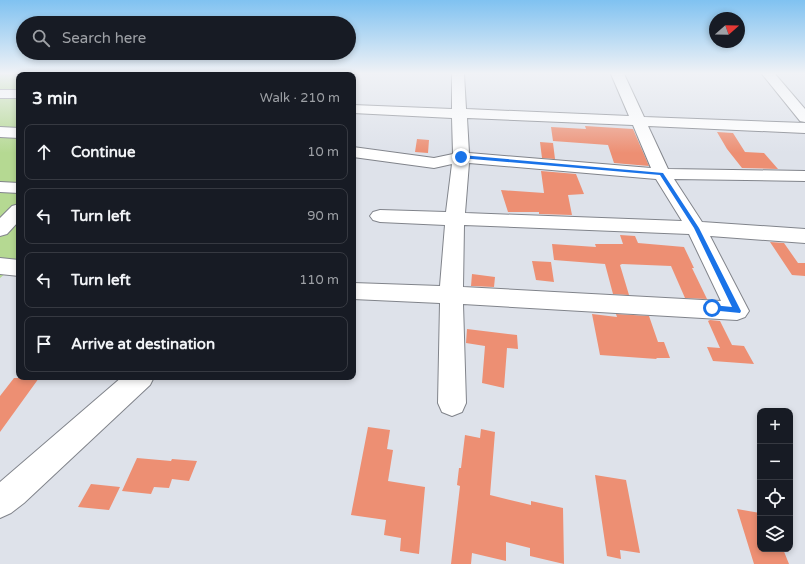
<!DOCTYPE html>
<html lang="en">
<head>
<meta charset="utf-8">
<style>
	:root { --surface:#171b24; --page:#242831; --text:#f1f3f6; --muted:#9ea1a6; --line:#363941 }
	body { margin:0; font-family:"Varela Round",sans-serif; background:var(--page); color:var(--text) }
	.controls { position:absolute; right:12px; bottom:12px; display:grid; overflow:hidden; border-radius:8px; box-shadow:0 2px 6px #0003 }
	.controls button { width:36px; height:36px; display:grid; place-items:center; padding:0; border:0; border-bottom:1px solid var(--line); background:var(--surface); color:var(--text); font:20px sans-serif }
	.compass { position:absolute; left:709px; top:12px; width:36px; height:36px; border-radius:50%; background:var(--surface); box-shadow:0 2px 6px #0003; rotate:70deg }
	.stop { position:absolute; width:12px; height:12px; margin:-9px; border:3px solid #1a73e8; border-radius:50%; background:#fff }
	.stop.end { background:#1a73e8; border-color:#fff; box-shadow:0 1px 4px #0008 }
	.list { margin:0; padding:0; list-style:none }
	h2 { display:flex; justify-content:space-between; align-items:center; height:52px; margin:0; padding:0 16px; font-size:17px }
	h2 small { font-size:13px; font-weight:400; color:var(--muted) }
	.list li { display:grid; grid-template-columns:26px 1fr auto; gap:12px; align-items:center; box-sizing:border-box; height:56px; margin:0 8px 8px; padding:0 8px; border:1px solid var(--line); border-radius:8px }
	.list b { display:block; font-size:15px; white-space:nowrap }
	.list em { font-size:13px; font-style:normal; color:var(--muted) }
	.icon { flex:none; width:22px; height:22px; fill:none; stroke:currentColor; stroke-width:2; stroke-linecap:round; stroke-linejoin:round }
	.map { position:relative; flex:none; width:805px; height:564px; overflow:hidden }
	.search { position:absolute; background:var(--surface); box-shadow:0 2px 6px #0003; left:16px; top:16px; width:340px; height:44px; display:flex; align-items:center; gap:10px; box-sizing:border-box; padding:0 14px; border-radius:22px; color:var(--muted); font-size:15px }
	.panel { position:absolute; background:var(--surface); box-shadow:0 2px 6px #0003; left:16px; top:72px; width:340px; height:308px; border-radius:8px }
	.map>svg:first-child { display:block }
	.green { fill:#b5d992 }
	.building { fill:#ed8f73 }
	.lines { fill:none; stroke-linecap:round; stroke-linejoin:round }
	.minor-casing { stroke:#81848b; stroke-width:2 }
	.minor { fill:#fff; fill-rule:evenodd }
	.route { fill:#1a73e8 }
</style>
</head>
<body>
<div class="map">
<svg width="805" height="564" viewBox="0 0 805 564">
	<rect width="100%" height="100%" fill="#dee2ea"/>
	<!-- green -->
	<path class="green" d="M 0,74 L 325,74 L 19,75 L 19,262 L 0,278 Z"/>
	<!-- building -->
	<path class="building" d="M 585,126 L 633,129 L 649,166 L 614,163 L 608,145 L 553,141 L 551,127 L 586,129 Z
		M 717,132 L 733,133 L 745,152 L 764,153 L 778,169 L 742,168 L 727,149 Z
		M 417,139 L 429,140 L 428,153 L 415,152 Z
		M 540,142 L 553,143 L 555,159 L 542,158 Z
		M 541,171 L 576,174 L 584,194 L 568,195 L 572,215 L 539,214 L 539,212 L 508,212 L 501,190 L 544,193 Z
		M 620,235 L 635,236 L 638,243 L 684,247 L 694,268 L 692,268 L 707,299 L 685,298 L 671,266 L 622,264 L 620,265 L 629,295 L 613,294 L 605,264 L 554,260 L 552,244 L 596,247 L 595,244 L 623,244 Z
		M 770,242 L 784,243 L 798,263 L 805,263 L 805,276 L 792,275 Z
		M 532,261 L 551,262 L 554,282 L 536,280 Z
		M 472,274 L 495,277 L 494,287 L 471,286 Z
		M 592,314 L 617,317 L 616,314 L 649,316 L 658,342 L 664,342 L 670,358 L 656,358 L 657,359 L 600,355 Z
		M 710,320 L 720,321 L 732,345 L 744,346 L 754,364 L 713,361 L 707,347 L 720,348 L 708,321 Z
		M 467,329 L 517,335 L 518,349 L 507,348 L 504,388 L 482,383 L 485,346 L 466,343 Z
		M 14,378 L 39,378 L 0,432 L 0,396 Z
		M 368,427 L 390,430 L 387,449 L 393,450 L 388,481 L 425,487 L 419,554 L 400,551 L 401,538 L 384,535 L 386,520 L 351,515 Z
		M 481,429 L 495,432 L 490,495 L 531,505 L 531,501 L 563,508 L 564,564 L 530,556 L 530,548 L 506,542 L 506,561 L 472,553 L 471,564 L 451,564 L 460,486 L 457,485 L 459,468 L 461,468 L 465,435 L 480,438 Z
		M 137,458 L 171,461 L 172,459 L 197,461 L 189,481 L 172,479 L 169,488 L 154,487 L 151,494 L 122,491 Z
		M 595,475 L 626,480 L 640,553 L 620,550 L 621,559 L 607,556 Z
		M 91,484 L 120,487 L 109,510 L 78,507 Z
		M 737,509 L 760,513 L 760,549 L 783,549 L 789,564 L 754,564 Z"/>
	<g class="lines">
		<defs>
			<path id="minor" d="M 307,74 L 319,74 L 319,75 L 307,75 Z
				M 452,74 L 464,74 L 466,109 L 629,116 L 611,74 L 624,74 L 644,117 L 805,123 L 805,133 L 648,126 L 668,169 L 805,171 L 805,181 L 674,179 L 702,222 L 805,229 L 805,243 L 710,236 L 749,311 L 745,317 L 737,320 L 463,304 L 466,403 L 462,412 L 452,416 L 442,412 L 438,403 L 440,303 L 353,299 L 353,283 L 440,286 L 445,225 L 380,222 L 373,220 L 370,216 L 373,212 L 380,210 L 446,212 L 452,164 L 434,168 L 353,157 L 353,147 L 434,158 L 453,154 L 452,118 L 353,113 L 353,105 L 452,109 ZM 467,118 L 633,125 L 651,168 L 469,153 ZM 469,163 L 656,179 L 682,221 L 465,213 ZM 464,225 L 689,234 L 721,301 L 463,287 Z
				M 762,74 L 775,74 L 805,109 L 805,122 L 800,121 Z
				M 0,90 L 19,90 L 19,98 L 0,98 Z
				M 0,127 L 19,128 L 19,138 L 0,137 Z
				M 0,182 L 19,183 L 19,193 L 0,192 Z
				M 19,204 L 19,221 L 7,234 L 0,236 L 0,218 L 12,206 Z
				M 0,258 L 19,260 L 19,276 L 0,274 Z
				M 122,377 L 154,377 L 150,385 L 24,503 L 11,513 L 0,518 L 0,482 Z"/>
		</defs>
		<!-- minor casing -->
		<use href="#minor" class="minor-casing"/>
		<!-- minor -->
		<use href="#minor" class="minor"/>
	</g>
	<!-- sky -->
	<linearGradient id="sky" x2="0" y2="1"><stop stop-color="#80c2f1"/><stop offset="0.48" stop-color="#f0f2f6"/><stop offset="1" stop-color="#f0f2f6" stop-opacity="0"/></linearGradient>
	<rect width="805" height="153" fill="url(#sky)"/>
	<!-- route -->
	<path class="route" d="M 461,155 L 663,173 L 699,228 L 741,311 L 740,313 L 710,310 L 710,306 L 712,305 L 732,307 L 694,228 L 660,175 L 460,158 Z"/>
</svg>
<div class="controls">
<button>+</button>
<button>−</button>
<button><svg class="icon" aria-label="locate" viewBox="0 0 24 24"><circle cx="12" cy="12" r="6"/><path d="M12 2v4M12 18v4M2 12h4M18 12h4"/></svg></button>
<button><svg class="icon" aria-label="layers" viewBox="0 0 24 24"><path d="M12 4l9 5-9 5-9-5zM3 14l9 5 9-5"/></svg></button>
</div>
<svg class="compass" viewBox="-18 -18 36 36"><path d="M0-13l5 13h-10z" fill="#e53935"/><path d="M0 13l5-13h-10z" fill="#9ea1a6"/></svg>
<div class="stop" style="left:712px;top:308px"></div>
<div class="stop end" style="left:461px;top:157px"></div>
<div class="search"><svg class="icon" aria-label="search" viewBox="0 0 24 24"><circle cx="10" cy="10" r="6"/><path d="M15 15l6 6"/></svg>Search here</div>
<section class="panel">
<h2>3 min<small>Walk · 210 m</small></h2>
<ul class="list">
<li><svg class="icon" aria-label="ahead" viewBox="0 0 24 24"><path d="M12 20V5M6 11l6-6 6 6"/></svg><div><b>Continue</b></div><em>10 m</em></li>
<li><svg class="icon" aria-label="left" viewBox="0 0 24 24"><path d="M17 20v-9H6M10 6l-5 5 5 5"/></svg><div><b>Turn left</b></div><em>90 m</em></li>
<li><svg class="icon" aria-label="left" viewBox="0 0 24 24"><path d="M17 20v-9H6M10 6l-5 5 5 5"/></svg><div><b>Turn left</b></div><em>110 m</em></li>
<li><svg class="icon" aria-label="arrive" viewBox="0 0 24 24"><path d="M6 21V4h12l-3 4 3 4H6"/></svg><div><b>Arrive at destination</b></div></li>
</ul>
</section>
</div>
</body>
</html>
